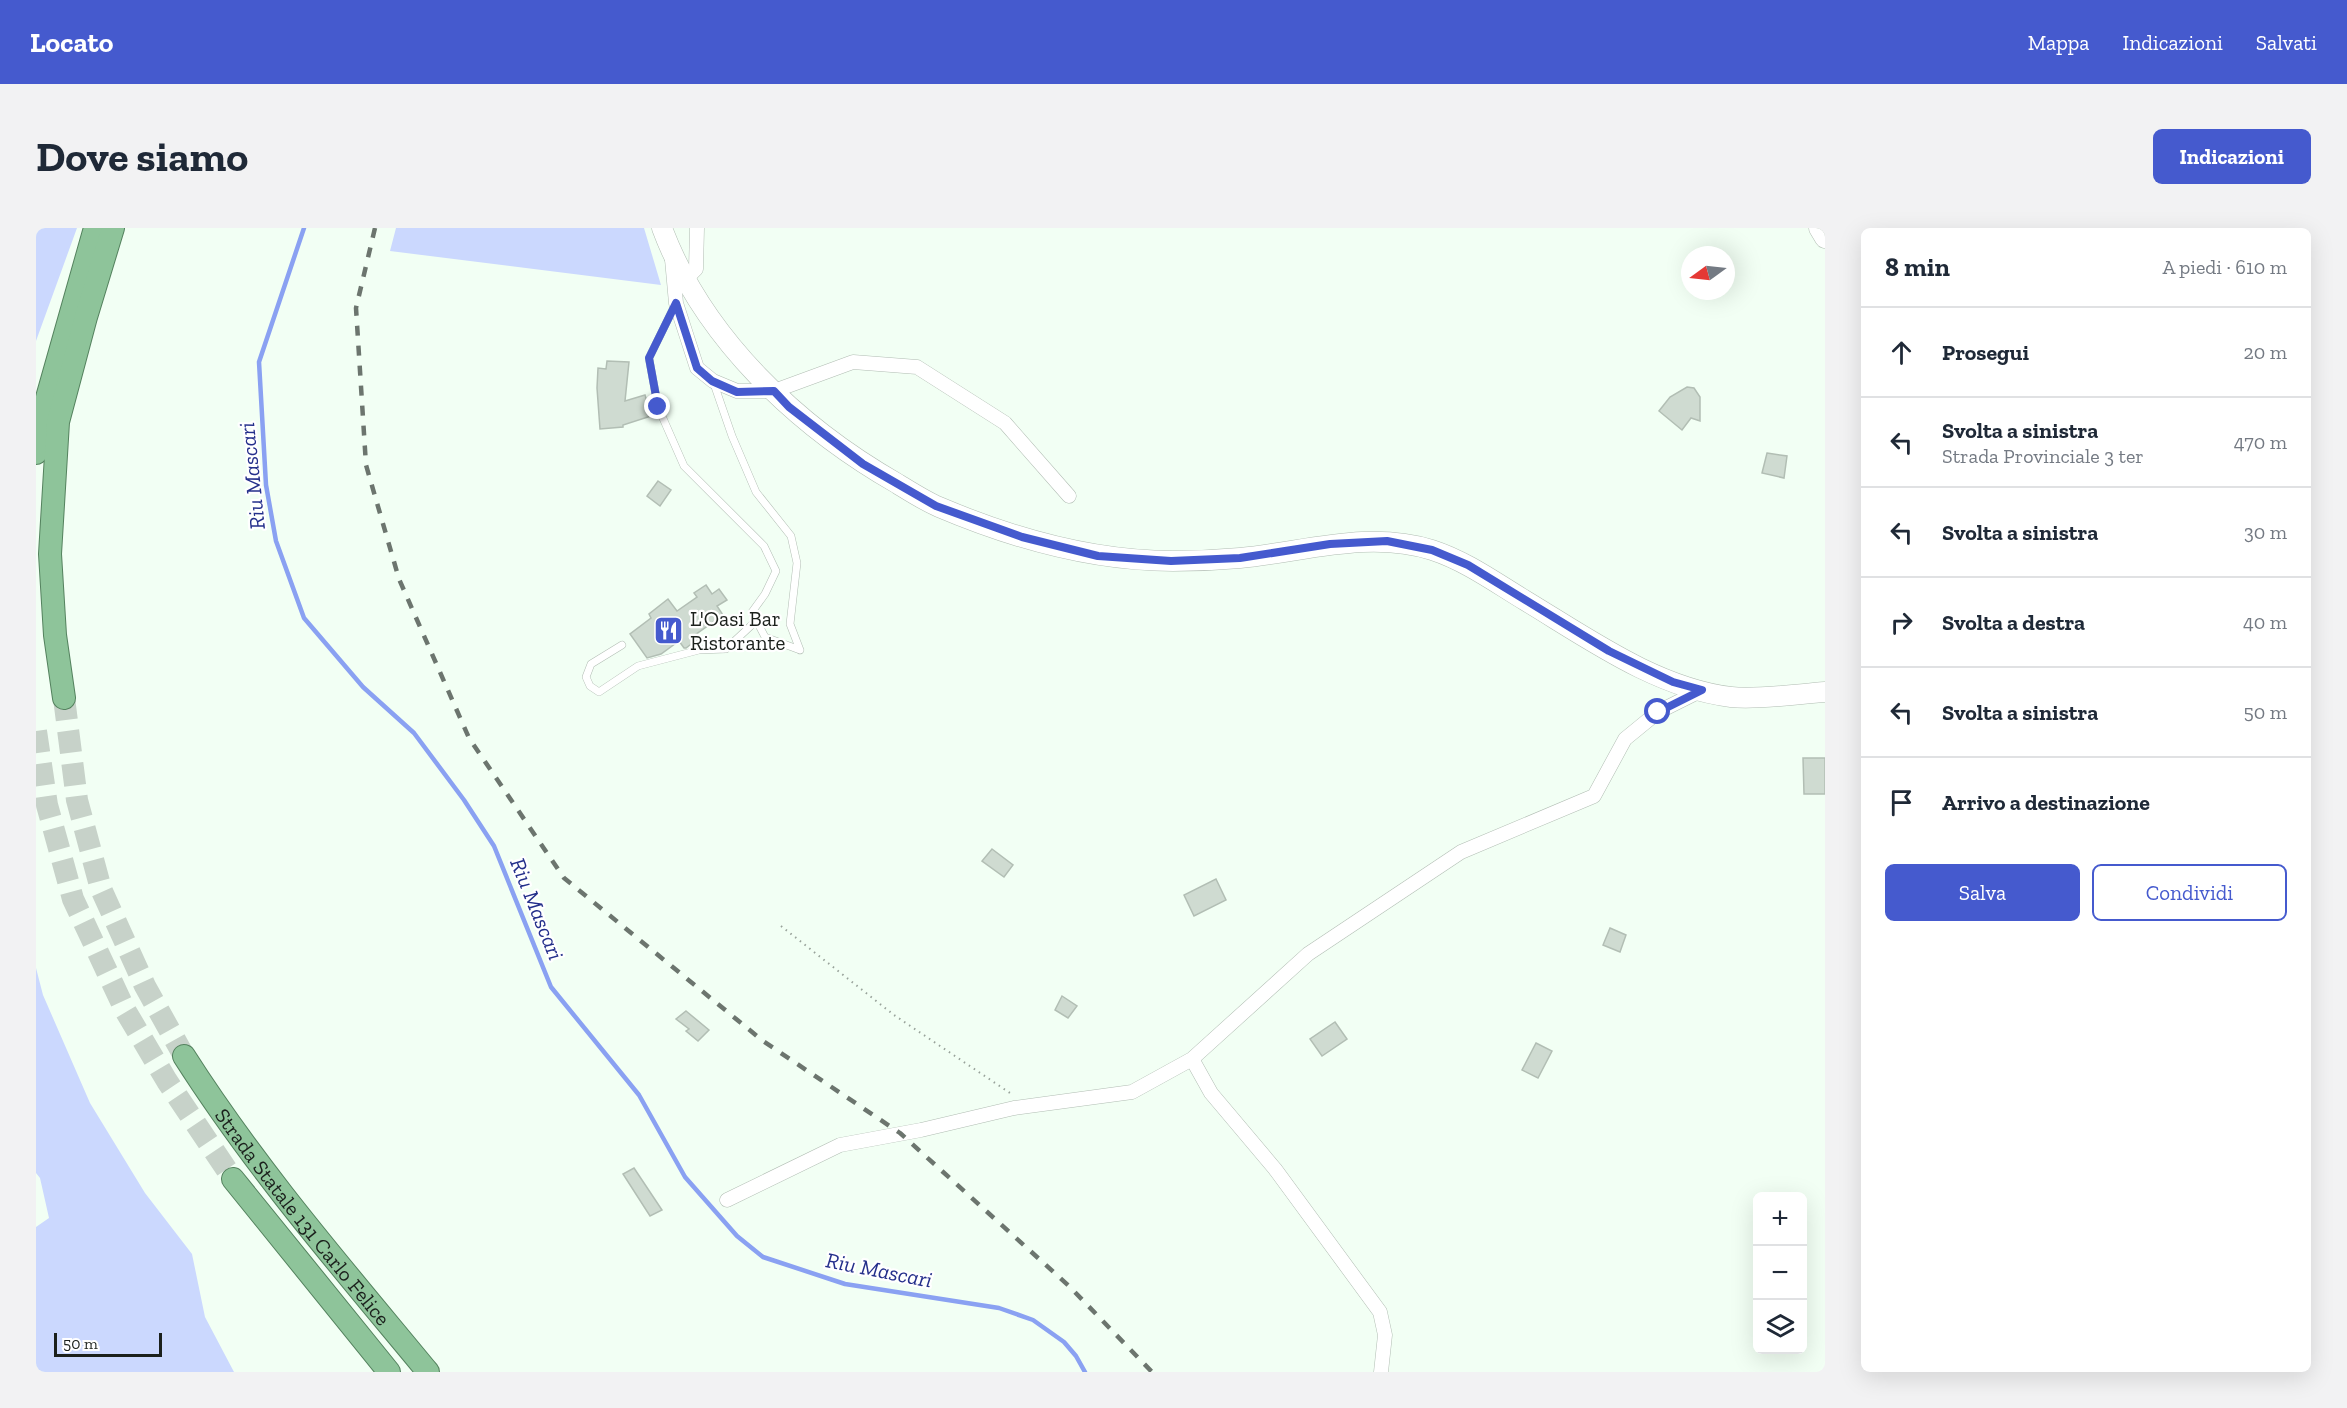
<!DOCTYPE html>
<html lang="it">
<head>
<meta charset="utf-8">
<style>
	:root { --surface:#fff; --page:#f2f2f3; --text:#1f2937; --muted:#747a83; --line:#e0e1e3; --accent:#455ace }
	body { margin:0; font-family:"Zilla Slab",serif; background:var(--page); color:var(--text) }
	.controls { position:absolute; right:18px; bottom:18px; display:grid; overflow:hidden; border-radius:9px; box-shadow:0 6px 24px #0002 }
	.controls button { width:54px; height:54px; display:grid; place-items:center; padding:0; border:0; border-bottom:2px solid var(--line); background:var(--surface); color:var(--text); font:30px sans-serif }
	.compass { position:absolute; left:1645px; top:18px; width:54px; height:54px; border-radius:50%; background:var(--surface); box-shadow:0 6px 24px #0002; rotate:255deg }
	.scale { position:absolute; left:18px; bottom:15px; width:108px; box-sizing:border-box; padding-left:6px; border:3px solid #1b201c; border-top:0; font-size:16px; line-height:21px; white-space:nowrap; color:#1b201c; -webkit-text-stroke:4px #fff; paint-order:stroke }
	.stop { position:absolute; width:18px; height:18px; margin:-14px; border:4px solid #455ace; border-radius:50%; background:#fff }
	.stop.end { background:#455ace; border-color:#fff; box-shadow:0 2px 6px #0008 }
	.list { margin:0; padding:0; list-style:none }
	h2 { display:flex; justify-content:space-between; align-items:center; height:78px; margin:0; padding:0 24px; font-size:26px }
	h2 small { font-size:20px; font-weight:400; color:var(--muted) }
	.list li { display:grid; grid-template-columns:39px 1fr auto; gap:18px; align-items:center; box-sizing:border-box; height:90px; padding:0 24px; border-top:2px solid var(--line) }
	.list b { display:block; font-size:22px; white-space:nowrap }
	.list p { margin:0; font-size:20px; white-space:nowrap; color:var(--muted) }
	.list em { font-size:20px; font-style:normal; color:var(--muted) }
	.actions { display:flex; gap:12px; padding:18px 24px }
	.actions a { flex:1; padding:14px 0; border:2px solid var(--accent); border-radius:9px; text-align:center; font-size:21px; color:var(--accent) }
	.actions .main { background:var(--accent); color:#fff }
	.icon { flex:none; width:33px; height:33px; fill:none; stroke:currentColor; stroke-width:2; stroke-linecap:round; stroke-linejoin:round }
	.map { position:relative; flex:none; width:1789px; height:1144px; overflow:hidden; border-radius:9px }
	header { display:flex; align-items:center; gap:36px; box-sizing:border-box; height:84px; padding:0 30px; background:var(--accent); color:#fff }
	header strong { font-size:28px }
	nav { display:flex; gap:33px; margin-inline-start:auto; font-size:21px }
	.intro { display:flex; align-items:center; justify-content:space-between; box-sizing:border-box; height:144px; padding:0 36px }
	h1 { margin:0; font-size:42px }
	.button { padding:15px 27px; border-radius:9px; background:var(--accent); color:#fff; font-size:21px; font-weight:700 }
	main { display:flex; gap:36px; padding:0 36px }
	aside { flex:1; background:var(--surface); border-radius:9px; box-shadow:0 6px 24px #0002 }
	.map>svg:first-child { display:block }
	.green { fill:#cbd8fe }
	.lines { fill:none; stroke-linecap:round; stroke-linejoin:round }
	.stream { stroke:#8aa1f2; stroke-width:4.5 }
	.building { fill:#cfdbd1; stroke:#b2beb4; stroke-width:1.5 }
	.trunk-tunnel { stroke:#c7d2c9; stroke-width:22; stroke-dasharray:22 11; stroke-linecap:butt }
	.service-casing { stroke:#b1bdb3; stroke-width:8 }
	.minor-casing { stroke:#b1bdb3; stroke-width:15 }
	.secondary-casing { stroke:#b1bdb3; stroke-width:21 }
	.trunk-casing { stroke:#54825e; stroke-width:24 }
	.path { stroke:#98a29a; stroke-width:2; stroke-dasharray:1.5 4.5; stroke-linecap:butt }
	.service { stroke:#fff; stroke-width:7 }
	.minor { stroke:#fff; stroke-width:14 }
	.secondary { stroke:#fff; stroke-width:20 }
	.trunk { stroke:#8ec49a; stroke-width:22 }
	.rail { stroke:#6c756e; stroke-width:4.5; stroke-dasharray:10 10; stroke-linecap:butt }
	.route { stroke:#455ace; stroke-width:8 }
	.labels { text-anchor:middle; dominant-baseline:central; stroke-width:4.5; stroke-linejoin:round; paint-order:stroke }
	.poi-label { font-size:21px; fill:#1b201c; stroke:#fff; text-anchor:start }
	.street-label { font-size:21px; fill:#1b201c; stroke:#fff }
	.water-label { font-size:22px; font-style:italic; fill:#242f8b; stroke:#fff }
</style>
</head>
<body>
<header>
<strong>Locato</strong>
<nav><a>Mappa</a><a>Indicazioni</a><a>Salvati</a></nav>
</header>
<div class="intro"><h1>Dove siamo</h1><a class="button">Indicazioni</a></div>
<main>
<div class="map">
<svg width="1789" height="1144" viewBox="0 0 1789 1144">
	<rect width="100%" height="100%" fill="#f2fff4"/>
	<!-- green -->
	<path class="green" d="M 0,0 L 41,0 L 0,113 Z
		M 360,0 L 608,0 L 625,57 L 354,23 Z
		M 0,740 L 7,767 L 54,875 L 109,965 L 156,1026 L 169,1089 L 198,1144 L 0,1144 L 0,999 L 13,990 L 4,950 L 0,945 Z"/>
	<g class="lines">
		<!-- stream -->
		<path class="stream" d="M 268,0 L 223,134 L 230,257 L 240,313 L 268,390 L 327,459 L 378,505 L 428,572 L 458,618 L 515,759 L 603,867 L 649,949 L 701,1008 L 727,1029 L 809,1056 L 963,1080 L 997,1092 L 1028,1114 L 1040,1128 L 1049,1144"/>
	</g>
	<!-- building -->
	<path class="building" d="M 571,133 L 593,134 L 589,173 L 609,167 L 615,188 L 587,197 L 587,199 L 564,201 L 561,160 L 562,140 L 570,141 Z
		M 1651,159 L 1658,160 L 1664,169 L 1664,193 L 1655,190 L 1646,202 L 1623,183 L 1634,169 Z
		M 1731,225 L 1751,228 L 1748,250 L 1726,245 Z
		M 622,253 L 635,262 L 624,278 L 611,268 Z
		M 670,357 L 676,366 L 683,361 L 691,372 L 681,378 L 687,387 L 659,407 L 662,411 L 650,420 L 648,420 L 643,413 L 625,426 L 611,430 L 594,406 L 615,390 L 613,386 L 632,371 L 641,383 L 661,369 L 658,365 Z
		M 1767,530 L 1789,530 L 1789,566 L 1768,566 Z
		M 956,621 L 977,637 L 968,649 L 946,633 Z
		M 1180,651 L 1190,672 L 1158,688 L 1148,667 Z
		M 1574,700 L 1590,707 L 1584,724 L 1567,717 Z
		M 1026,768 L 1041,778 L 1032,790 L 1019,782 Z
		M 650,783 L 673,802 L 662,813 L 650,803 L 653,801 L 640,791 Z
		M 1299,794 L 1311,811 L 1286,828 L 1274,811 Z
		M 1500,815 L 1516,823 L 1502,850 L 1486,842 Z
		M 598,940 L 626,982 L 614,988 L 587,946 Z"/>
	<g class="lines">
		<!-- trunk-tunnel -->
		<path class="trunk-tunnel" d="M 28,470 L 41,572 L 65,661 L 109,758 L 148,828
			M 0,503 L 11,577 L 37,671 L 89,782 L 131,853 L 197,951"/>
		<defs>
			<path id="service" d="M 639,77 L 613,130 L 622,179 L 648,238 L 728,318 L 740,343 L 729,366 L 716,384 L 729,409 L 764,422
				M 677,153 L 696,208 L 720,264 L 755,308 L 761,335 L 754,396 L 764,422
				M 586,417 L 555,436 L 550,449 L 554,458 L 563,464 L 602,438 L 663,422 L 690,421 L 720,393"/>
			<path id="minor" d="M 636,31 L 640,75 L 661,140 L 677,153 L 701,163 L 738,163 L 817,134 L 881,139 L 969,195 L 1033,268
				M 650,51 L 660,41 L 661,0
				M 1156,831 L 1175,865 L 1239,941 L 1344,1084 L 1349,1107 L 1345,1144
				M 691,972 L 804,917 L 885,902 L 978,880 L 1096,864 L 1156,831 L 1272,726 L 1425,624 L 1558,568 L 1589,511 L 1622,484 L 1666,462"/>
			<path id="secondary" d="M 626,0 C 667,110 762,199 862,256 C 875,264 889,273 903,279 C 976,310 1057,333 1137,333 C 1159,333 1182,332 1204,330 C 1268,324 1332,302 1396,322 C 1430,333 1460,355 1490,373 C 1553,411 1621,460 1695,469 C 1721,472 1762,466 1789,464
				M 1783,0 L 1789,10"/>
			<g id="trunk">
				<path d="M 0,225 L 5,191 L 59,0"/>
				<path d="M 28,470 L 19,407 L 14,326 L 22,194 L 50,89 L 77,0"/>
				<path id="s1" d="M 148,828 C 220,941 307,1041 392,1144"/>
				<path d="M 197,951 L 353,1144"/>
			</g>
		</defs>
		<!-- service casing -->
		<use href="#service" class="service-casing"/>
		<!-- minor casing -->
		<use href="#minor" class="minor-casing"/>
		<!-- secondary casing -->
		<use href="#secondary" class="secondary-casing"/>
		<!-- trunk casing -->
		<use href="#trunk" class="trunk-casing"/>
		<!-- path -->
		<path class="path" d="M 745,698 L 858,787 L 974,865"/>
		<!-- service -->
		<use href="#service" class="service"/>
		<!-- minor -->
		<use href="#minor" class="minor"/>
		<!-- secondary -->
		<use href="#secondary" class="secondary"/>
		<!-- trunk -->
		<use href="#trunk" class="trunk"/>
		<!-- rail -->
		<path class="rail" d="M 339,0 L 320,80 L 330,237 L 363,351 L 433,510 L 528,650 L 727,813 L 864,905 L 1033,1058 L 1116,1144"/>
	</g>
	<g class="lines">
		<!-- route -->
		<path class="route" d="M 622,179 L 613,130 L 640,75 L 661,140 L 676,153 L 701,164 L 738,163 L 753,179 L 827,236 L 900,278 L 986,309 L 1062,328 L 1135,333 L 1204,330 L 1294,316 L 1351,313 L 1396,322 L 1432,337 L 1573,423 L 1637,454 L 1666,462 L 1622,484"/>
	</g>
	<!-- icons -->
	<defs>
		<symbol id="restaurant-square" viewBox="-11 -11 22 22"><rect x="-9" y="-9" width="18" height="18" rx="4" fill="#455ace" stroke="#fff"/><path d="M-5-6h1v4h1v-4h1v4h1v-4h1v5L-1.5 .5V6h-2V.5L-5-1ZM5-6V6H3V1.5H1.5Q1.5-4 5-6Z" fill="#fff"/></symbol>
	</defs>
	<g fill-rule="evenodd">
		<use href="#restaurant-square" x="616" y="386" width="33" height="33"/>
	</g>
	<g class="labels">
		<!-- poi labels -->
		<g class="poi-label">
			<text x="654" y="390">L'Oasi Bar<tspan x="654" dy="24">Ristorante</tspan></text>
		</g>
		<!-- street labels -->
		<g class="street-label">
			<text stroke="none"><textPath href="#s1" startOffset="200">Strada Statale 131 Carlo Felice</textPath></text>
		</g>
		<!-- water labels -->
		<g class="water-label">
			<text transform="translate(216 248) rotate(-96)">Riu Mascari</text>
			<text transform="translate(501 681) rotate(68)">Riu Mascari</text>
			<text transform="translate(843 1042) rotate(11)">Riu Mascari</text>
		</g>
	</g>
</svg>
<div class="controls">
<button>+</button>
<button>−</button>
<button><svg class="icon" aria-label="layers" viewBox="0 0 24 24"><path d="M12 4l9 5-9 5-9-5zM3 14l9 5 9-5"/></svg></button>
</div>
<svg class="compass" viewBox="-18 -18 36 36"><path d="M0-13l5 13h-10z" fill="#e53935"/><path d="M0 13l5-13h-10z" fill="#747a83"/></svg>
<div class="scale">50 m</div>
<div class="stop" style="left:1622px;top:484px"></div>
<div class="stop end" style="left:622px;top:179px"></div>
</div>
<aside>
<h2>8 min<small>A piedi · 610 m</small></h2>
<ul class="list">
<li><svg class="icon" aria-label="ahead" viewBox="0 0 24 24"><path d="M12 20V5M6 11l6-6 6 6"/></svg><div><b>Prosegui</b></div><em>20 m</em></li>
<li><svg class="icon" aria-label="left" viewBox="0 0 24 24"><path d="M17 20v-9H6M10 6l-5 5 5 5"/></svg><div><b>Svolta a sinistra</b><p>Strada Provinciale 3 ter</p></div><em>470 m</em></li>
<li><svg class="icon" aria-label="left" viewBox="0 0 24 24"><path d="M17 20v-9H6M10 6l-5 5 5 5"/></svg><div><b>Svolta a sinistra</b></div><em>30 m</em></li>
<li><svg class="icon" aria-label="right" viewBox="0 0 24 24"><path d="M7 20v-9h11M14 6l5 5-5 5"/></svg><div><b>Svolta a destra</b></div><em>40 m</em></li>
<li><svg class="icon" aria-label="left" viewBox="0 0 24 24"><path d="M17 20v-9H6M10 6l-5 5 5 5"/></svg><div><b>Svolta a sinistra</b></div><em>50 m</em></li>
<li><svg class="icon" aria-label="arrive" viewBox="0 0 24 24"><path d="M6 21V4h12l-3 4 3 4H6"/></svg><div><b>Arrivo a destinazione</b></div></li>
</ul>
<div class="actions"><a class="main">Salva</a><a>Condividi</a></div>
</aside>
</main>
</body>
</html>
